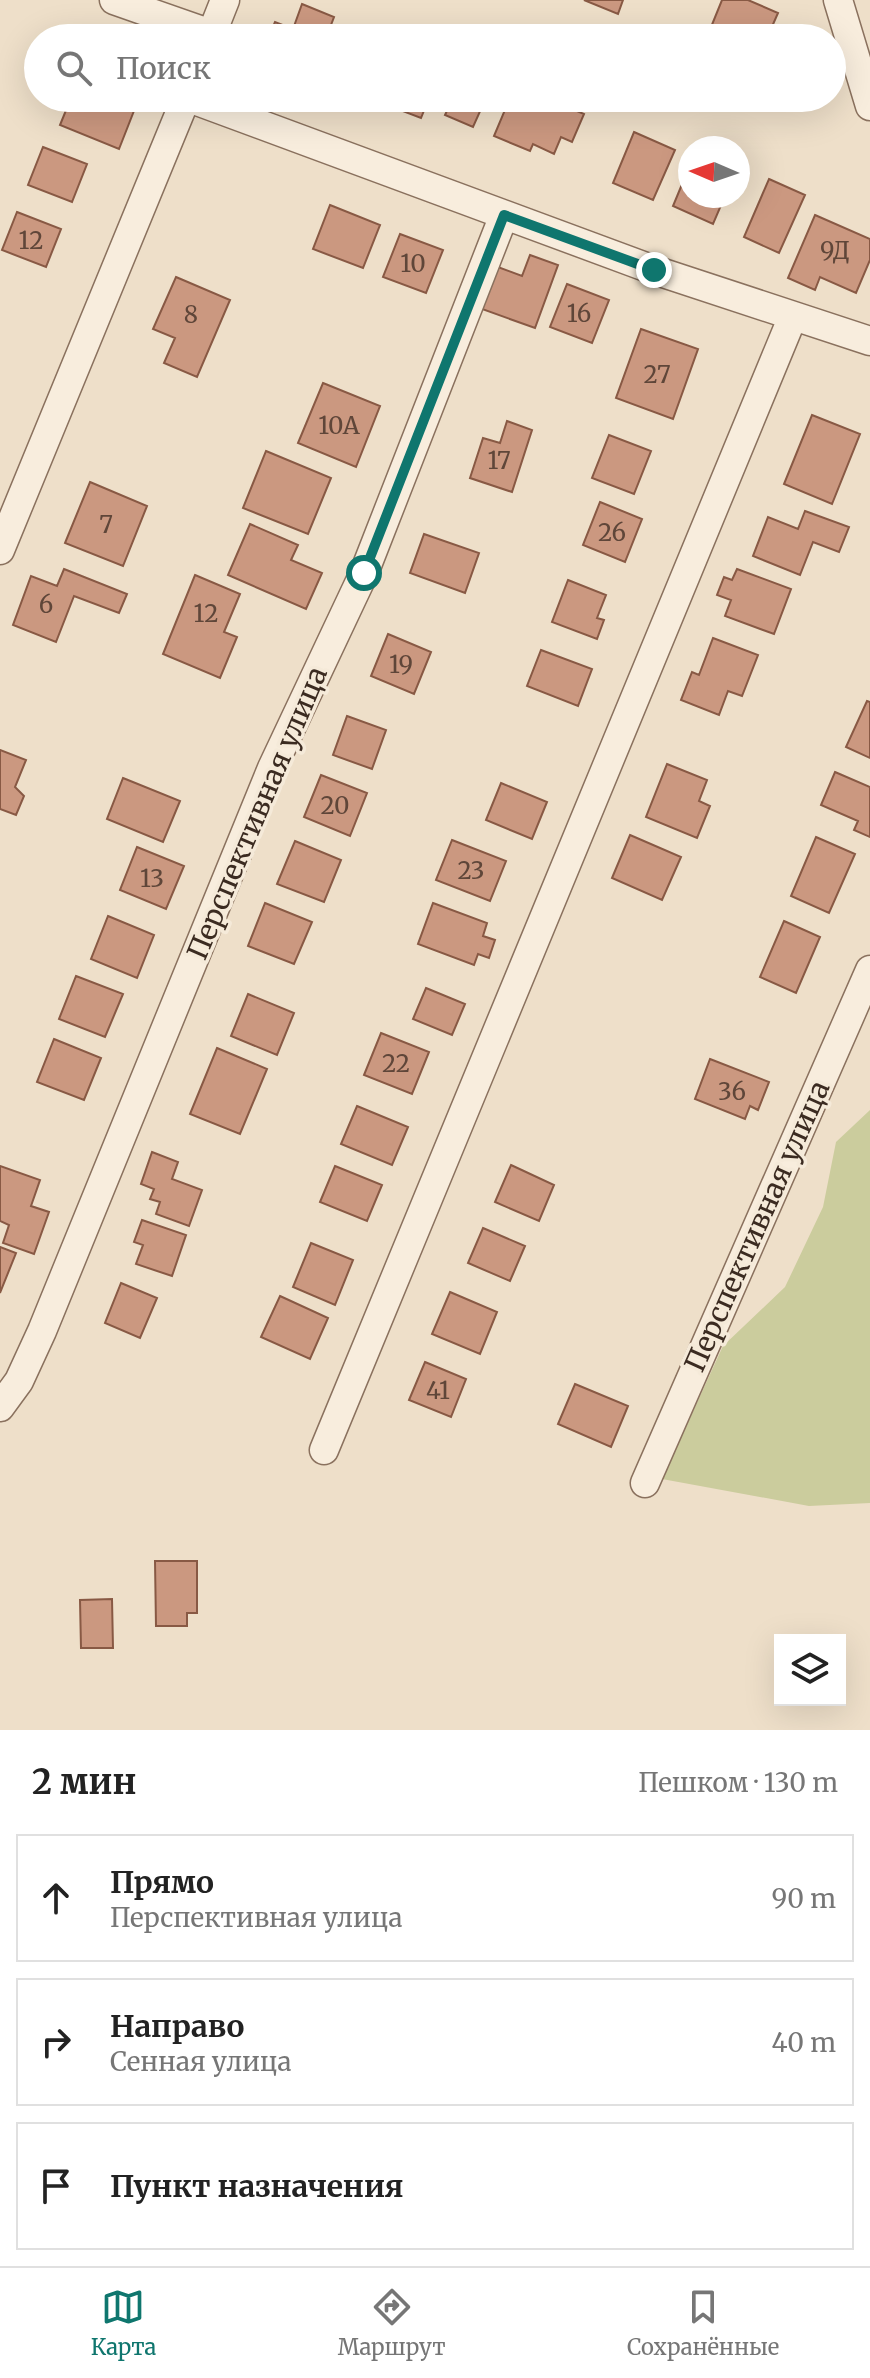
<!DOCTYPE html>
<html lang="ru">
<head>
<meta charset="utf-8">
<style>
	:root { --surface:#fff; --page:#f6f6f6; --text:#222; --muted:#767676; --line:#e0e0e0; --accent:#0f766e }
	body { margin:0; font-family:Merriweather,serif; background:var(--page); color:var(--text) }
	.controls { position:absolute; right:24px; bottom:24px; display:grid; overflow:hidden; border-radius:0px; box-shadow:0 8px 32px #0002 }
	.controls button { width:72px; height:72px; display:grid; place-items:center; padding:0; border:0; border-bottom:2px solid var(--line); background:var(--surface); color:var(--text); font:40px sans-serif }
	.compass { position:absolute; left:678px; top:136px; width:72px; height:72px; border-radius:50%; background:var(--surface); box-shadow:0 8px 32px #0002; rotate:272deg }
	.stop { position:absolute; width:24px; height:24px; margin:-18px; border:6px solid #0f766e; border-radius:50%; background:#fff }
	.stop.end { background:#0f766e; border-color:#fff; box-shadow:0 2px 8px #0008 }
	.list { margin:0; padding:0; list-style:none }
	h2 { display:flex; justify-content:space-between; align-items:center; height:104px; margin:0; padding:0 32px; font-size:34px }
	h2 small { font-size:26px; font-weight:400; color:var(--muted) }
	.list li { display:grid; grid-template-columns:52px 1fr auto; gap:24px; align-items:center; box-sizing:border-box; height:128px; margin:0 16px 16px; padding:0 16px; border:2px solid var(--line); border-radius:0px }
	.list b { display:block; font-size:30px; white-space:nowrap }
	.list p { margin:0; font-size:26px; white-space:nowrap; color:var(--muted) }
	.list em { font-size:26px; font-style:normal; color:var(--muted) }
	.icon { flex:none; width:44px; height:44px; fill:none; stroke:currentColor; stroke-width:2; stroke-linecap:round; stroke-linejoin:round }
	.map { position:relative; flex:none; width:870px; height:1730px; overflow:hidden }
	.search { position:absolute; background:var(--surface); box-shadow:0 8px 32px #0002; left:24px; right:24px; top:24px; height:88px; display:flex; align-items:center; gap:20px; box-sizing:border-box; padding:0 28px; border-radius:44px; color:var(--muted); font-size:30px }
	.sheet { height:536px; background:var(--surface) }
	nav { display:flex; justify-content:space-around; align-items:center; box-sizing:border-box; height:112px; border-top:2px solid var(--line); background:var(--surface); font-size:22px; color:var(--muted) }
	nav a { display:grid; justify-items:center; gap:4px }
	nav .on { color:var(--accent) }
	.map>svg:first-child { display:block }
	.green { fill:#cbcc9d }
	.building { fill:#cb9880; stroke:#885944; stroke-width:2 }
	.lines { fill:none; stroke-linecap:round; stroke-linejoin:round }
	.minor-casing { stroke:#8a715e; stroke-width:31 }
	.minor { stroke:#f8eddd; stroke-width:28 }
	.route { stroke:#0f766e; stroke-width:10 }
	.labels { text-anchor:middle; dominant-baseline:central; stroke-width:7; stroke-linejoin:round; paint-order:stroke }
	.number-label { font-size:24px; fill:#5f4639 }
	.street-label { font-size:28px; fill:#3b2b21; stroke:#f5ead9 }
</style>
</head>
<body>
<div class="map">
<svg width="870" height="1730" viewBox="0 0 870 1730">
	<rect width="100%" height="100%" fill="#eedfc9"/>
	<!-- green -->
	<path class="green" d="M 870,1110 L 870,1503 L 809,1506 L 662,1479 L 723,1346 L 785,1287 L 823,1207 L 836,1142 Z"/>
	<!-- building -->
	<path class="building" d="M 584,0 L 623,0 L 618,14 Z
		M 722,0 L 748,0 L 778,13 L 767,38 L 723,38 L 709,32 Z
		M 302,4 L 334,17 L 326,38 L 268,38 L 275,22 L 293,29 Z
		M 71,98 L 139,98 L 119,149 L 60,125 Z
		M 395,98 L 429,98 L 421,118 L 392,107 Z
		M 453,98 L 486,98 L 473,127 L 445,115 Z
		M 510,98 L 557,98 L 556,102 L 584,114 L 572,142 L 561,137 L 554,154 L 533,144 L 530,151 L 494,136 Z
		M 634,132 L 675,150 L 653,200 L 613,183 Z
		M 43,147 L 87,164 L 72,202 L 28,185 Z
		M 690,165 L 690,196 L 725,196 L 713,224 L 673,206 Z
		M 769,179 L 805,195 L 779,253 L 744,237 Z
		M 330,205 L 380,225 L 363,268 L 313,249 Z
		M 17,212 L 61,229 L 46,267 L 2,250 Z
		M 815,215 L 870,239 L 870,260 L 856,293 L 820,277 L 815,290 L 788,278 Z
		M 400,234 L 443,250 L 426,293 L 383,277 Z
		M 530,255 L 558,265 L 535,328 L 482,309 L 498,267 L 522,276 Z
		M 176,277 L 230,300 L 197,377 L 164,363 L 175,338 L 153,329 Z
		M 567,284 L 609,300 L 592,343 L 550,327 Z
		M 641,329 L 698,349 L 673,419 L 616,398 Z
		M 323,383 L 380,406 L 356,467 L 298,443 Z
		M 812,415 L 860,434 L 832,504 L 784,484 Z
		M 507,421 L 532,430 L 512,492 L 470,478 L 483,438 L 500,443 Z
		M 609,435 L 651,451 L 634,494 L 592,478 Z
		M 266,451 L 331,478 L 308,534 L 243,508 Z
		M 90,482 L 147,506 L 123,566 L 65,543 Z
		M 600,502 L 642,519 L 625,562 L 583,545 Z
		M 805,511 L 849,527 L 839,552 L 813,542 L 800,575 L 753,556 L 768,517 L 798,529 Z
		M 250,524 L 298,545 L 291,560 L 322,573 L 306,609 L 228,575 Z
		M 424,534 L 479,553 L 465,593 L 410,573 Z
		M 64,569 L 127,594 L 119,613 L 74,596 L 56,642 L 13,625 L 31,576 L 57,586 Z
		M 737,569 L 791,589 L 774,634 L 725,616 L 731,600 L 717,595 L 724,577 L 732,580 Z
		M 195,575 L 240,594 L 224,632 L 237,637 L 220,678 L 163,654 Z
		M 568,580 L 606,595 L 597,618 L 604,620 L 597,639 L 552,622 Z
		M 388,634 L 431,652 L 414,694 L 371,676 Z
		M 713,638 L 758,655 L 742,696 L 728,691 L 719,715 L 681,700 L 692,672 L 699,675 Z
		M 541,650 L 592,669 L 578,706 L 527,686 Z
		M 867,701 L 870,702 L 870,758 L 846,747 Z
		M 347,716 L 386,730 L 372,769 L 333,755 Z
		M 0,750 L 26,760 L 15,787 L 24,796 L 16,815 L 0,809 Z
		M 667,764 L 707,780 L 699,801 L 710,806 L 697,838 L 646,817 Z
		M 835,772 L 870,787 L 870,837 L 854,830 L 858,821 L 821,805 Z
		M 321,775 L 367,793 L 350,836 L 304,817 Z
		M 123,778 L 180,801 L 163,842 L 107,819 Z
		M 501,783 L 547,802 L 532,839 L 486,820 Z
		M 630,835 L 681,857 L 662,900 L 612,878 Z
		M 816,837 L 855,854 L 829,913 L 791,896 Z
		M 452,840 L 506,861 L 490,901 L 436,880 Z
		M 295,841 L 341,860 L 324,902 L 277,884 Z
		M 137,847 L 184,866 L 166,909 L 120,890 Z
		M 265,903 L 312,922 L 294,964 L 248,946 Z
		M 433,903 L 487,923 L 483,936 L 495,940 L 489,958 L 478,954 L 474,965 L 418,944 Z
		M 108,916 L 154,935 L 137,978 L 91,959 Z
		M 784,921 L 820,937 L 796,993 L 760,977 Z
		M 76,976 L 123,994 L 105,1037 L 59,1019 Z
		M 426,988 L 465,1004 L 452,1035 L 413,1019 Z
		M 248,994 L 294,1013 L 277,1055 L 231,1036 Z
		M 381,1033 L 429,1052 L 412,1094 L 364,1075 Z
		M 54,1039 L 101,1058 L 84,1100 L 37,1082 Z
		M 217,1048 L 267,1069 L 240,1134 L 190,1114 Z
		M 710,1059 L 769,1082 L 758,1110 L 750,1106 L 745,1119 L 695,1099 Z
		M 357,1106 L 408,1127 L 392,1165 L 341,1144 Z
		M 152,1152 L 178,1162 L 172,1179 L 202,1190 L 189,1226 L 156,1214 L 160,1202 L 150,1199 L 154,1189 L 141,1184 Z
		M 511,1165 L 554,1185 L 539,1221 L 495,1202 Z
		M 0,1166 L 40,1180 L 31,1206 L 49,1212 L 34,1254 L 3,1243 L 9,1225 L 0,1221 Z
		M 335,1166 L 382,1185 L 367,1221 L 320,1202 Z
		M 142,1220 L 186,1235 L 172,1276 L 136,1264 L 143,1245 L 134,1242 Z
		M 483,1228 L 525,1246 L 510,1281 L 468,1263 Z
		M 311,1243 L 353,1260 L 335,1305 L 293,1287 Z
		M 0,1247 L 16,1253 L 0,1293 Z
		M 121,1283 L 157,1298 L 140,1338 L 105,1323 Z
		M 450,1292 L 497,1312 L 480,1354 L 432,1334 Z
		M 280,1296 L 328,1318 L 310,1359 L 261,1337 Z
		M 425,1362 L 466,1379 L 451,1417 L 409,1400 Z
		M 575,1384 L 628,1406 L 611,1447 L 558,1424 Z
		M 155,1561 L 197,1561 L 197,1613 L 187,1613 L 187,1626 L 156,1626 Z
		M 112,1599 L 113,1648 L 81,1648 L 80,1600 Z"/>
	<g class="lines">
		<defs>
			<path id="minor" d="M 114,0 L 211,34
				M 838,0 L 870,106
				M 210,38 L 225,0
				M 189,98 L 654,270 L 870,341
				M 0,550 L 186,98
				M 0,1407 L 19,1381 L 42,1331 L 272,768 L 364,573 L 504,215
				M 324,1450 L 793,316
				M 645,1483 L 870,970"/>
		</defs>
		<!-- minor casing -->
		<use href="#minor" class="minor-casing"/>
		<!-- minor -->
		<use href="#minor" class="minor"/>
	</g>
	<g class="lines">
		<!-- route -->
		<path class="route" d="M 364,573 L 504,215 L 654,270"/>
	</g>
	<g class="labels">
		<!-- number labels -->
		<g class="number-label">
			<text x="31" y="240">12</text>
			<text x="835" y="250">9Д</text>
			<text x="413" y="263">10</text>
			<text x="579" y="313">16</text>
			<text x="191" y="314">8</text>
			<text x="657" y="374">27</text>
			<text x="339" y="425">10А</text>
			<text x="499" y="460">17</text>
			<text x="106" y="524">7</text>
			<text x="612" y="532">26</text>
			<text x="46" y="604">6</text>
			<text x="206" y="613">12</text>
			<text x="401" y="664">19</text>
			<text x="335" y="805">20</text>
			<text x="471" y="870">23</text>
			<text x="152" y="878">13</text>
			<text x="396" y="1063">22</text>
			<text x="732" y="1091">36</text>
			<text x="438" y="1390">41</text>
		</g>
		<!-- street labels -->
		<g class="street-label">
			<text transform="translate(257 813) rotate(-67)">Перспективная улица</text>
			<text transform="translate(757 1226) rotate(-66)">Перспективная улица</text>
		</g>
	</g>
</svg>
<div class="controls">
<button><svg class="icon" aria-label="layers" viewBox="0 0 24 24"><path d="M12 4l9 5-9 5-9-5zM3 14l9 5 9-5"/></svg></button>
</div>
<svg class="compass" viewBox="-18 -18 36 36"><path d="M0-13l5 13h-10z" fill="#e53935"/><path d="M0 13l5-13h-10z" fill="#767676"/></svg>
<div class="stop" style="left:364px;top:573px"></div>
<div class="stop end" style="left:654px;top:270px"></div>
<div class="search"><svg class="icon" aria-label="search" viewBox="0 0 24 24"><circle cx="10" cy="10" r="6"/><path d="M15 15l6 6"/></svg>Поиск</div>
</div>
<section class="sheet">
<h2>2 мин<small>Пешком · 130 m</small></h2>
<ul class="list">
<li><svg class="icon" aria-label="ahead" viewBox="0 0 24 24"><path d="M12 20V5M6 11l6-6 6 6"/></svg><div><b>Прямо</b><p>Перспективная улица</p></div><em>90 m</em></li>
<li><svg class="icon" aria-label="right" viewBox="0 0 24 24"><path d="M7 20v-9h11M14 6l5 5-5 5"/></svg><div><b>Направо</b><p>Сенная улица</p></div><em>40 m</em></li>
<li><svg class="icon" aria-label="arrive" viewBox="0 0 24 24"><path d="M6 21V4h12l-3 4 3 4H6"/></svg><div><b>Пункт назначения</b></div></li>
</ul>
</section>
<nav>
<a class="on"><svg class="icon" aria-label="map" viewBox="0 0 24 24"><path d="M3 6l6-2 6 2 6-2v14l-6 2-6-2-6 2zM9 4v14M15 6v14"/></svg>Карта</a>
<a><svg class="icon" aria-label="directions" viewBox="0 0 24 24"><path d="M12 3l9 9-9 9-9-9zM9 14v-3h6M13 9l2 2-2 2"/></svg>Маршрут</a>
<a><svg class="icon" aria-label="saved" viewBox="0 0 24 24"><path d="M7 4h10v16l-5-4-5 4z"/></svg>Сохранённые</a>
</nav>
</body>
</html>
